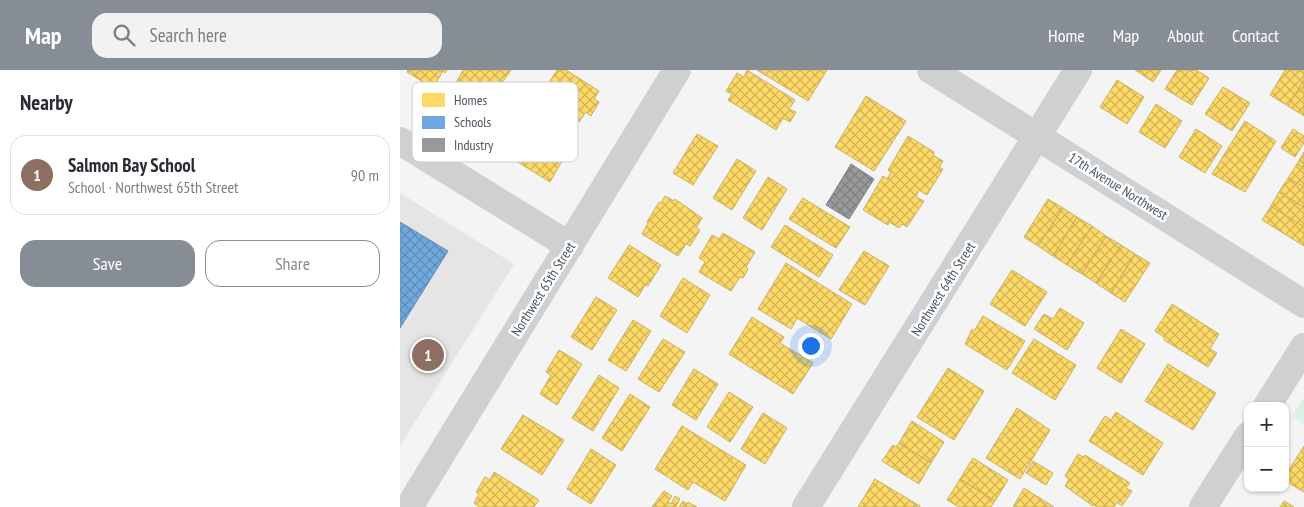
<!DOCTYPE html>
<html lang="en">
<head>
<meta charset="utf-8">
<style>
	:root { --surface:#fff; --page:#f2f2f3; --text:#2b2b33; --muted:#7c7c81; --line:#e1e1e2; --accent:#868d94 }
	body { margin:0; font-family:"PT Sans Narrow",sans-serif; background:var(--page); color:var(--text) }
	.controls { position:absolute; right:15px; bottom:15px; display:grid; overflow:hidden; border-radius:10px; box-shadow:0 1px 4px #0004 }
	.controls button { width:45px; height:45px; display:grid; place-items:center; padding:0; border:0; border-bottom:1px solid var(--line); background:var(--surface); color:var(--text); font:25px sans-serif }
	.you { position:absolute; left:410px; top:275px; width:18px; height:18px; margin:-12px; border:4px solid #fff; border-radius:50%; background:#1a73e8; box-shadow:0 0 0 8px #1a73e833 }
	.badge { display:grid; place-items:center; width:32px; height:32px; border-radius:50%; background:var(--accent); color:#fff; font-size:16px; font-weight:700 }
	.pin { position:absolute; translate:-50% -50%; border:2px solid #fff; box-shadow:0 1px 5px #0006 }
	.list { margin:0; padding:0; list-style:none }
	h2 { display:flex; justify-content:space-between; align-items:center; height:65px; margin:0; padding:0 20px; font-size:21px }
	h2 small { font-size:16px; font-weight:400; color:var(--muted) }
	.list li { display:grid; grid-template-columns:32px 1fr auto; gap:15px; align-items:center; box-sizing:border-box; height:80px; margin:0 10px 10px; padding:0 10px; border:1px solid var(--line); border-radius:15px }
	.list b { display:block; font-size:19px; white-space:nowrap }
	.list p { margin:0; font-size:16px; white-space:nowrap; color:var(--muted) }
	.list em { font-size:16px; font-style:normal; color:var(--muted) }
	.actions { display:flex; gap:10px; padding:15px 20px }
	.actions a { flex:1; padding:11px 0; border:1px solid var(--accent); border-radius:15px; text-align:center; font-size:18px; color:var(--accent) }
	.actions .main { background:var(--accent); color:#fff }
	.icon { flex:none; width:28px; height:28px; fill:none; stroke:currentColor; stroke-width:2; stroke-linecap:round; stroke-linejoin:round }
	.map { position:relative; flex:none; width:904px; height:437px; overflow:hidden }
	header { display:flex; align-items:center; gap:30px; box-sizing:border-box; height:70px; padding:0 25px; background:var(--accent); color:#fff }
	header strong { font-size:24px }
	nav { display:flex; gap:28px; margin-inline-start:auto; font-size:18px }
	.search { width:350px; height:45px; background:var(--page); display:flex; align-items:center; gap:12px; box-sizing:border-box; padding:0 18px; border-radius:15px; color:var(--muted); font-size:19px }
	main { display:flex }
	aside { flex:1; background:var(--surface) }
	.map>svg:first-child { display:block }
	.education { fill:#e6e5e6 }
	.park { fill:#d9f2e3 }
	.homes { fill:url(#homes-cross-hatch); stroke:#c9b264 }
	.schools { fill:url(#schools-cross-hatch); stroke:#648fb7 }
	.industry { fill:url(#industry-cross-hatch); stroke:#818588 }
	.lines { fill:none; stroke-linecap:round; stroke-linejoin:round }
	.minor { stroke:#ced0d2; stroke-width:28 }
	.labels { text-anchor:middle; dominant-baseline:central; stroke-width:5; stroke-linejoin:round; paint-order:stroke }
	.street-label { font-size:14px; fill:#4a5661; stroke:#fff }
	.key { fill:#fff; stroke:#c9ccd0; stroke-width:1 }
	.key-label { font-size:14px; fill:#4a5661 }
</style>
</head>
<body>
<header>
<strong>Map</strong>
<div class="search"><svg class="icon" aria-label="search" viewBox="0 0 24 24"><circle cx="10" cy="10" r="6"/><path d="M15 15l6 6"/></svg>Search here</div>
<nav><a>Home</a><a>Map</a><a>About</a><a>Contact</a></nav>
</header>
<main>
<aside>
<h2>Nearby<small></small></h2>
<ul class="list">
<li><span class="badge" style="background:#8d6e63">1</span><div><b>Salmon Bay School</b><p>School · Northwest 65th Street</p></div><em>90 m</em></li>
</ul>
<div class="actions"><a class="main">Save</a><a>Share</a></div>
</aside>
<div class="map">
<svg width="904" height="437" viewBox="0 0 904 437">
	<defs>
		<pattern id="homes-cross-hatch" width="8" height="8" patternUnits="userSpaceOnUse" patternTransform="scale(1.25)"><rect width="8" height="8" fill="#ffd966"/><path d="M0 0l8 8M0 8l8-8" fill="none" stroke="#d0b357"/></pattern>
		<pattern id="schools-cross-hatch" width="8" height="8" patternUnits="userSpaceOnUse" patternTransform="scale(1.25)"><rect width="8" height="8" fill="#6fa8dc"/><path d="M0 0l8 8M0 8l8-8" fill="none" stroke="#5d8cb6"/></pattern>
		<pattern id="industry-cross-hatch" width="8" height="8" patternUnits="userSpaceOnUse" patternTransform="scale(1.25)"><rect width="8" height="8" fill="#999"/><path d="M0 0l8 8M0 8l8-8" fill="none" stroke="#7f8080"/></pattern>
	</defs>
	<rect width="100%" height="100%" fill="#f4f4f4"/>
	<!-- education -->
	<path class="education" d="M 0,123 L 114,194 L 0,376 Z"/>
	<!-- park -->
	<path class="park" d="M 904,327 L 904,354 L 892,346 Z"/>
	<!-- homes -->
	<path class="homes" d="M 8,0 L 47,0 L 45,3 L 43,1 L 33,18 L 7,2 Z
		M 63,0 L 111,0 L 84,39 L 52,20 Z
		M 157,0 L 166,0 L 199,21 L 194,29 L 199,32 L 191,46 L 186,42 L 179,52 L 140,27 Z
		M 347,0 L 395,30 L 389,39 L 396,42 L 390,52 L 383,48 L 376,60 L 328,30 L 332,24 L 326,21 L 337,3 L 344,7 Z
		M 357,0 L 427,0 L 408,31 Z
		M 735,0 L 761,0 L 753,12 Z
		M 777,0 L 796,0 L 809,8 L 792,35 L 765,19 Z
		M 885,0 L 904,0 L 904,10 L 888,36 L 870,25 Z
		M 717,10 L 744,27 L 727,54 L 700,37 Z
		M 904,10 L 904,46 L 888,36 Z
		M 823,17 L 850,33 L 832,61 L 805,44 Z
		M 466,26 L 506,51 L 474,101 L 435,77 Z
		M 756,34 L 782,51 L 765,78 L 739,62 Z
		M 125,41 L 174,70 L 150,112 L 116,91 L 126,75 L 110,65 Z
		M 845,51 L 876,71 L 845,122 L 812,104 Z
		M 796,59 L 822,76 L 805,103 L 779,87 Z
		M 893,59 L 904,66 L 904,73 L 895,87 L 881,78 Z
		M 297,64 L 318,76 L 293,115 L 273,103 Z
		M 508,66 L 534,82 L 533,85 L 543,91 L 539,97 L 543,99 L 527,125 L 519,120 L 516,127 L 524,131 L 507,157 L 502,154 L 499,158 L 489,152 L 488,155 L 463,140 L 483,106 L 487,109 L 491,102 L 488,100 Z
		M 904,82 L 904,98 L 897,94 Z
		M 337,89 L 356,101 L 332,140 L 313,128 Z
		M 897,94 L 904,98 L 904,117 L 888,108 Z
		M 368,107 L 387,119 L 362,160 L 343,148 Z
		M 888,108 L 904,117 L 904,137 L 879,122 Z
		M 879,122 L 904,137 L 904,157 L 871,136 Z
		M 265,126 L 274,131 L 275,129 L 302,148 L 296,158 L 300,160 L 290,176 L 286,174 L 278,186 L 242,164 L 248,153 L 247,152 L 259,132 L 261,133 Z
		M 403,128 L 450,157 L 436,178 L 389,149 Z
		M 648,129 L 663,138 L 638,176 L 624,167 Z
		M 871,136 L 904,157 L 904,176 L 862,150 Z
		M 663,138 L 677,147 L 653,186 L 638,176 Z
		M 677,147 L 692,156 L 667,195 L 653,186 Z
		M 385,155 L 433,185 L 419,207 L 371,177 Z
		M 692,156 L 706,166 L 682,204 L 667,195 Z
		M 323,163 L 355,182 L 346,197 L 348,199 L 343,208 L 340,207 L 331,221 L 299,202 L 305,192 L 299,188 L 312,165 L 319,169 Z
		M 706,166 L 721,175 L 696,213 L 682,204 Z
		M 229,175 L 261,195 L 248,216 L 245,215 L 238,227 L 208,208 Z
		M 721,175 L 735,184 L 711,223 L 696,213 Z
		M 464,181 L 489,196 L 465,235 L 439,220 Z
		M 735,184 L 750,193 L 725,232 L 711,223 Z
		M 386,193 L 452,234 L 431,269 L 397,248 L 391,259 L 358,239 Z
		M 612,200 L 647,222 L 625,256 L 590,234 Z
		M 283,208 L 310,225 L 287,263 L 260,246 Z
		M 196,227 L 217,240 L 192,280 L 171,267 Z
		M 772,234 L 819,264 L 810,279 L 817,283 L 808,297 L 764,270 L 765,268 L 755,261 Z
		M 660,238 L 684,253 L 667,280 L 634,259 L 644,244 L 653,249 Z
		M 583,246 L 625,271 L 607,300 L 565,274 L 572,259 L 574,261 Z
		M 352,247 L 384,267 L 380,273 L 413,293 L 393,324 L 329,284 Z
		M 233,250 L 251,261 L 226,301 L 208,290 Z
		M 721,259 L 745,274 L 721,313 L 697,298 Z
		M 263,269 L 285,282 L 259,322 L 238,309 Z
		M 634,269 L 676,295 L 655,330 L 612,303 Z
		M 159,280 L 182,294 L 157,335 L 140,324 L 151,305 L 146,302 Z
		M 768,294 L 816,323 L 793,360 L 745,331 Z
		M 548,298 L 584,321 L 554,370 L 517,347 Z
		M 294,299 L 318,314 L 296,350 L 272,335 Z
		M 199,305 L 219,318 L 193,361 L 172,348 Z
		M 329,322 L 353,337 L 330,372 L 307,357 Z
		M 230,324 L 250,337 L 222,381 L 202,368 Z
		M 617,338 L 650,360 L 620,409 L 586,388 Z
		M 716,342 L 763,373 L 743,405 L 689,371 L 705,346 L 711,350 Z
		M 363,343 L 387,358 L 365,394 L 341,379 Z
		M 123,345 L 164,370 L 142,405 L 101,379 Z
		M 512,351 L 544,372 L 531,393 L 499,373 Z
		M 282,356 L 346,395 L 325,431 L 293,412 L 288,420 L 255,399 Z
		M 499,373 L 531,393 L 519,414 L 482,391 L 493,375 L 496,377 Z
		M 904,376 L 904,422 L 885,411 L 885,406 Z
		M 191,379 L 216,395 L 191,434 L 167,419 Z
		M 678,384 L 683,387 L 685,385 L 730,413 L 726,418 L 732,421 L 722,436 L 717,432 L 714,437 L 697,437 L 694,435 L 693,436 L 665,416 L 669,409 L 665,406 Z
		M 573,388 L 608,410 L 595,431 L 560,409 Z
		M 633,391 L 653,403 L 646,415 L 626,403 Z
		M 94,402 L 139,430 L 134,437 L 79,437 L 74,433 L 79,424 L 76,422 L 85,407 L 90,410 Z
		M 475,409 L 520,436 L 520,437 L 458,437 Z
		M 560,409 L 595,431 L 591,437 L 559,437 L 547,430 Z
		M 624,418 L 654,437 L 613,437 Z
		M 264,421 L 272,426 L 268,432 L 271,434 L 275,426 L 280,429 L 276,436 L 277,437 L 252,437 Z
		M 283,431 L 287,434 L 288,432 L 297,437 L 279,437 Z
		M 884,431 L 894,437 L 880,437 Z"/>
	<!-- schools -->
	<path class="schools" d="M 0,152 L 48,181 L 0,258 Z"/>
	<!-- industry -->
	<path class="industry" d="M 451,94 L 474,109 L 449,149 L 426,135 Z"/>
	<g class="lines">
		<!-- minor -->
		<path class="minor" d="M 531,0 L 904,234
			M 0,71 L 170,176
			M 867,336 L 904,277
			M 9,437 L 277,0
			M 406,437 L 678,0
			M 803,437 L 848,366"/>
	</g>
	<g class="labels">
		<!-- street labels -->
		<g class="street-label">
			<text transform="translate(718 116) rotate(32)">17th Avenue Northwest</text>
			<text transform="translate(143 219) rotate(-58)">Northwest 65th Street</text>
			<text transform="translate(543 219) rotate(-58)">Northwest 64th Street</text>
		</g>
	</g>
	<!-- legend -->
	<rect x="12" y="12" width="166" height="80" rx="8" class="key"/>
	<rect x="22" y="23" width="23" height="14" fill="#ffd966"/>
	<rect x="22" y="46" width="23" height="13" fill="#6fa8dc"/>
	<rect x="22" y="68" width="23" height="14" fill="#999"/>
	<g class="key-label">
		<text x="54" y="35">Homes</text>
		<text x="54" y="57">Schools</text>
		<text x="54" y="80">Industry</text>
	</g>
</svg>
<div class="controls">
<button>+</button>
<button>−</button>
</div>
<div class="you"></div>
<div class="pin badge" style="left:28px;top:285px;background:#8d6e63">1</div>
</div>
</main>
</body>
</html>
